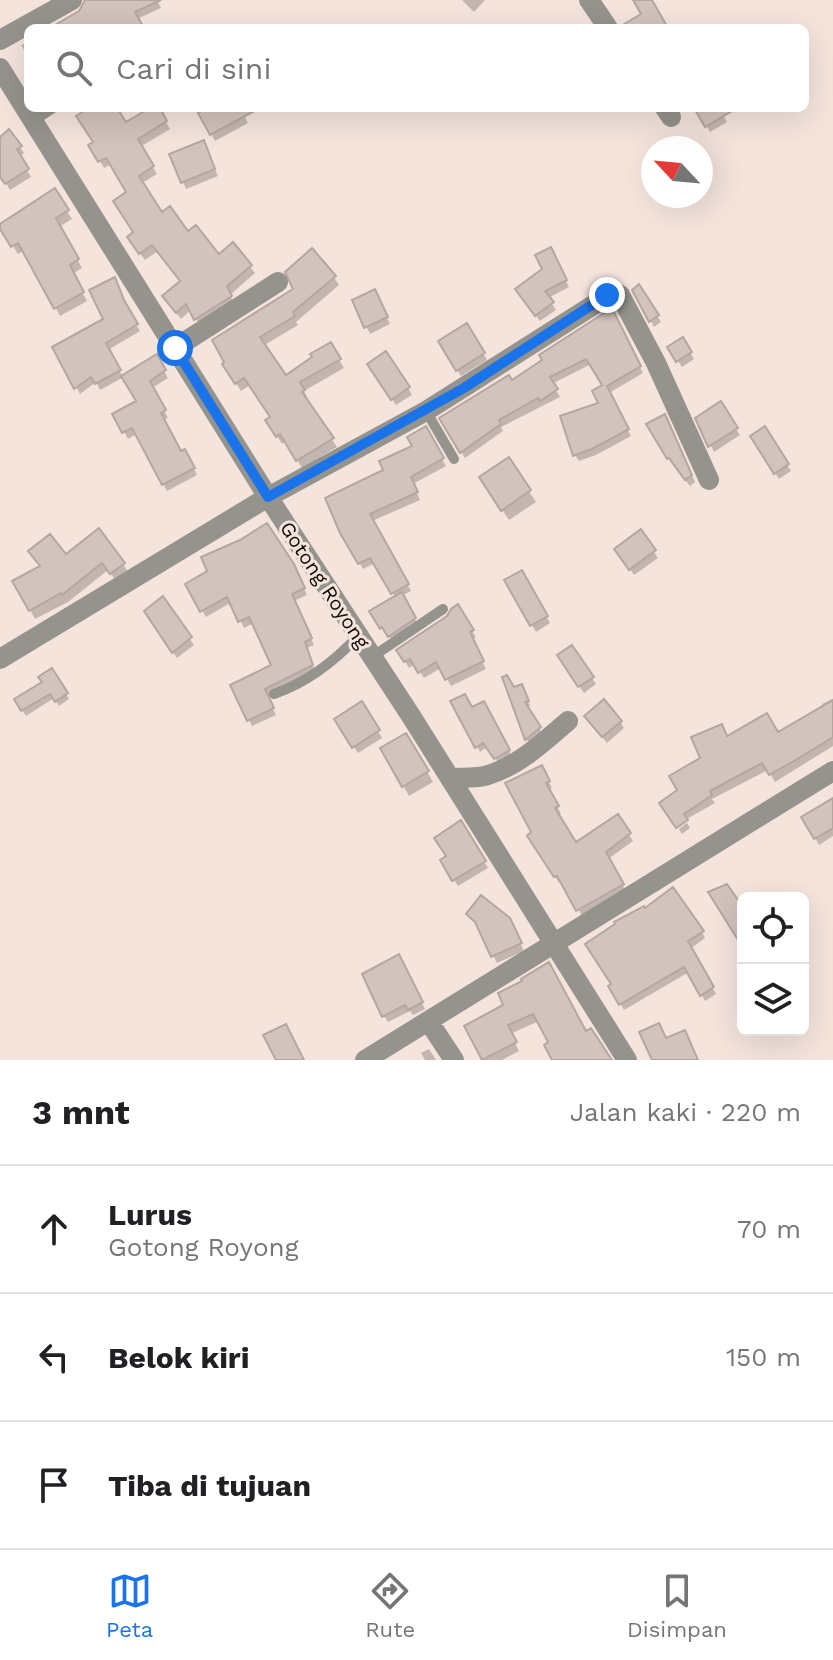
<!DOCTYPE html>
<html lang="id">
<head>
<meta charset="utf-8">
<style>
	:root { --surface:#fff; --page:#f2f2f2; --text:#202124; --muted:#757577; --line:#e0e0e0; --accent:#1a73e8 }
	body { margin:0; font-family:"Work Sans",sans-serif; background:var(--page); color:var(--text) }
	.controls { position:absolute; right:24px; bottom:24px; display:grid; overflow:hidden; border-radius:12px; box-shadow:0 8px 32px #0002 }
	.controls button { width:72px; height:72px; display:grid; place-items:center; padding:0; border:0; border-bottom:2px solid var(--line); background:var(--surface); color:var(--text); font:40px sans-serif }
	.compass { position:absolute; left:641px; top:136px; width:72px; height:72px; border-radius:50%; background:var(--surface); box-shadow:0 8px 32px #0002; rotate:296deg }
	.stop { position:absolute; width:24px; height:24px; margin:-18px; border:6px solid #1a73e8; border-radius:50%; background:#fff }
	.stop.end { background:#1a73e8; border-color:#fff; box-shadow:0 2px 8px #0008 }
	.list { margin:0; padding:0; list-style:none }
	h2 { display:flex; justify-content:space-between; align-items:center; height:104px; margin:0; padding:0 32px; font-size:34px }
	h2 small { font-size:26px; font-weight:400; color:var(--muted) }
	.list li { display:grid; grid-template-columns:52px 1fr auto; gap:24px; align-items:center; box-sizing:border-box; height:128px; padding:0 32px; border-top:2px solid var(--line) }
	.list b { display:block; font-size:30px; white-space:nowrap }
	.list p { margin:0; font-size:26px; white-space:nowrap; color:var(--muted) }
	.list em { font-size:26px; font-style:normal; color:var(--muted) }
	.icon { flex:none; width:44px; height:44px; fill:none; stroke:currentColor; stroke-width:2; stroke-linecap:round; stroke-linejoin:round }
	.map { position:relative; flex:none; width:833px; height:1060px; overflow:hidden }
	.search { position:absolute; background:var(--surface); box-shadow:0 8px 32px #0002; left:24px; right:24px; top:24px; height:88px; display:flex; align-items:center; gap:20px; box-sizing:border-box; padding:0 28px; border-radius:12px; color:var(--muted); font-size:30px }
	.sheet { height:488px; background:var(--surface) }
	nav { display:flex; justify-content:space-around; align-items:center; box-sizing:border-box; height:112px; border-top:2px solid var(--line); background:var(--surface); font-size:22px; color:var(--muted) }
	nav a { display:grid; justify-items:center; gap:4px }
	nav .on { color:var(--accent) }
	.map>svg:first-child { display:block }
	.shadow { fill:#0003 }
	.building { fill:#d2c3bc; stroke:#b5a79f; stroke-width:2 }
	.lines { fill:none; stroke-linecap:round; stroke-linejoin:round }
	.service { stroke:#95938d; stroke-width:10 }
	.minor { stroke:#95938d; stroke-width:20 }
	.tertiary { stroke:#95938d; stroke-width:20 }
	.route { stroke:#1a73e8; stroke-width:10 }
	.labels { text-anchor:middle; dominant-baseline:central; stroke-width:6; stroke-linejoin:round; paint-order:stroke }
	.street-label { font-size:20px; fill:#110c0a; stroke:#f4e4dc }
</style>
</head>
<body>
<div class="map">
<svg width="833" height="1060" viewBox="0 0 833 1060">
	<rect width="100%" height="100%" fill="#f4e4dc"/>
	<!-- shadow -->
	<path class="shadow" d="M 86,0 L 157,0 L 161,8 L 137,19 L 142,28 L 52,28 L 80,13 Z
		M 462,0 L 485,0 L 474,12 Z
		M 28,42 L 28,57 L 21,45 Z
		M 93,108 L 115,108 L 126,125 L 158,108 L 170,129 L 140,147 L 157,174 L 142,183 L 162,214 L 218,257 L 233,245 L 255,273 L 230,295 L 234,304 L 200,326 L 191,310 L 181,319 L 169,304 L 182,282 L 158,251 L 145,260 L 133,244 L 136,233 L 129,193 L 111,164 L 104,168 L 91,146 L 94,143 Z
		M 211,108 L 240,108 L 248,123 L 215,141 L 201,114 Z
		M 697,108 L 719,108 L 727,122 L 710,132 Z
		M 0,139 L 20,147 L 24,153 L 19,157 L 31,177 L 10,190 L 0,173 Z
		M 206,149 L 218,176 L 186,189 L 172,155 Z
		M 54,191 L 72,219 L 59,227 L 82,268 L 72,274 L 87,301 L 60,316 L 24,250 L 18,254 L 0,226 Z
		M 554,256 L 569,287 L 548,298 L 556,310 L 540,321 L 521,296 Z
		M 334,277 L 339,285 L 296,322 L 298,325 L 263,346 L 285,378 L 330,344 L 344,368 L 304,391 L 308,399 L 306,401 L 337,447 L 302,468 L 286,441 L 282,444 L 273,429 L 272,418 L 250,385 L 241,391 L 224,364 Z
		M 639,287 L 661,322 L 654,327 L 634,290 Z
		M 378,298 L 390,324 L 370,334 L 354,301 Z
		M 126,308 L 140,331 L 108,350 L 123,377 L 156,357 L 168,378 L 152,388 L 168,418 L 162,420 L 180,453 L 184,451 L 197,475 L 167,491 L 137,434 L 128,439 L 115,415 L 139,402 L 124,377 L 100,390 L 96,382 L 80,394 L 55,348 Z
		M 615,317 L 643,373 L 609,393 L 631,436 L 596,455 L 579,461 L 575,455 L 601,404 L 605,386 L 591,364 L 552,384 L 560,397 L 501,427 L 503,431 L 465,458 L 442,419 L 511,382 Z
		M 467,326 L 487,360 L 461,376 L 441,342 Z
		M 682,339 L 694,359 L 682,367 L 669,347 Z
		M 374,371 L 408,388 L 412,395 L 396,405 Z
		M 720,404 L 740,435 L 714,452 L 698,418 Z
		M 668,422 L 695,482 L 690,486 L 672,464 L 649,425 Z
		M 425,429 L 446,466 L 413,484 L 420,500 L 372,521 L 411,591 L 402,596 L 418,625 L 393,642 L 387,633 L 385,634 L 372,611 L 396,598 L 375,563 L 363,569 L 342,532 L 386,471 L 415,447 Z
		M 764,429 L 791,471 L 779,479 L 752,437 Z
		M 508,460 L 536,502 L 509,520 L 487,488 Z
		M 641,532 L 658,558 L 634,575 L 621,556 Z
		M 66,556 L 123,564 L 128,572 L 116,581 L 108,570 L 68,602 L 35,619 L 15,582 Z
		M 297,572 L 307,595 L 294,601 L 314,645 L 307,648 L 315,672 L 267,697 L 276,715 L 252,726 L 249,720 L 273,666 L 254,623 L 244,628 L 232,602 L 206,617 L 188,585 Z
		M 521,572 L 550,623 L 536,632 L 506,581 Z
		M 162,599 L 194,645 L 177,658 L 150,618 Z
		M 457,607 L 476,637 L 472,639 L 486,669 L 451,686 L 441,668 L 424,678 L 415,664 L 409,668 L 399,651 L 449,617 Z
		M 563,662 L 592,678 L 596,684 L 584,693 Z
		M 52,671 L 69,699 L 59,706 L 54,698 L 26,716 L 16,700 L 44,683 Z
		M 504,678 L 514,689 L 524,691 L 530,706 L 526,708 L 542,733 L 529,744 Z
		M 833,699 L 833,746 L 775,782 L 768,770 L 712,799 L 715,803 L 676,825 L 679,790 L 702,758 L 727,738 L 777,734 L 824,708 L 822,704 Z
		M 453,702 L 471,710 L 483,703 L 512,757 L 499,763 L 487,747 L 480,752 Z
		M 361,704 L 382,738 L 358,753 L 337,719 Z
		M 590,722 L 620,722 L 624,728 L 607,743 Z
		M 406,736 L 433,782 L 409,796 L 383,749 Z
		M 545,774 L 552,788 L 548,790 L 561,814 L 557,816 L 575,845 L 618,817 L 633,841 L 608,859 L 626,891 L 582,916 L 562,881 L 559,883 L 530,836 L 533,832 Z
		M 833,800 L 833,836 L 819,845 L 804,818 Z
		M 460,823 L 488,868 L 458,886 L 442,861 L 449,857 Z
		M 687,823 L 690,828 L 682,834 L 679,829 Z
		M 468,915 L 513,927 L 524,951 L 497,963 L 480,927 Z
		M 702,932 L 705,938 L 690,949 L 716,994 L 705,1001 L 689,972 L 624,1010 L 611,986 Z
		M 398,956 L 425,1009 L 413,1015 L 410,1011 L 388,1022 L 384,1016 Z
		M 500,994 L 585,1034 L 609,1060 L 555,1060 L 550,1043 L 539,1021 L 510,1034 L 519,1051 L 502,1060 L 485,1060 L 467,1026 L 506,1006 Z
		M 429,1049 L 436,1060 L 425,1060 L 421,1053 Z"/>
	<!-- building -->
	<path class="building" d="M 85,0 L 161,0 L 135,12 L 144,28 L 50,28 L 79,11 Z
		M 633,0 L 652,0 L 668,28 L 621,28 L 621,26 L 641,14 Z
		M 89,108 L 117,108 L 126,122 L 150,108 L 160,108 L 167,121 L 138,139 L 154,166 L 139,176 L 162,212 L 170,206 L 188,231 L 196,225 L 219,254 L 233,242 L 252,265 L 227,286 L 232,296 L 194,320 L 186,304 L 176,313 L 162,296 L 180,281 L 152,245 L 139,254 L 127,237 L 133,232 L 113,201 L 126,192 L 106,158 L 98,162 L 88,145 L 93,142 L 76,116 Z
		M 207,108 L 260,108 L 210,135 L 198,113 Z
		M 694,108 L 737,108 L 705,127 Z
		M 9,129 L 22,146 L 17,149 L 29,169 L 5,184 L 0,177 L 0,137 Z
		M 204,140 L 215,169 L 181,183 L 169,154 Z
		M 55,188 L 69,210 L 56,218 L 79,259 L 70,265 L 84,292 L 54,309 L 18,243 L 11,247 L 0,229 L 0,224 Z
		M 551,247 L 567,280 L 545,291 L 554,302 L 535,316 L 515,289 L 542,269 L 535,255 Z
		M 312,248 L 336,276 L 293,312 L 295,316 L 260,337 L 286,375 L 312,357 L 310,354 L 331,342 L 341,359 L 300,382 L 305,390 L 302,392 L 334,438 L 296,461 L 280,434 L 276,437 L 265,420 L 270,417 L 244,378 L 235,384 L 222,364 L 224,362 L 212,340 L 293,289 L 285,272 Z
		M 115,277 L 124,300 L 138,324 L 106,343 L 121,370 L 95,384 L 91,377 L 74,389 L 52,347 L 103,319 L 89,290 Z
		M 639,284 L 659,315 L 649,322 L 632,290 Z
		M 375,289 L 388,317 L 364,328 L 352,300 Z
		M 612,308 L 641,366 L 607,386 L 629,429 L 592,449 L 573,456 L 560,416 L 598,403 L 592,391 L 602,385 L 586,359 L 550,377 L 558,389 L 540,401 L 538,398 L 499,420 L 501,424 L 460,453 L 439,418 L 509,375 L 512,380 L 542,360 L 539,355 Z
		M 467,323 L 485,353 L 456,371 L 438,341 Z
		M 683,337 L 692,352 L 676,362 L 667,347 Z
		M 386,351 L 410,387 L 391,400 L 367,364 Z
		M 157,354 L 166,370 L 150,381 L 166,410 L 161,413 L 181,451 L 185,449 L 195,468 L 162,485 L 132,428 L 122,433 L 112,414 L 136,401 L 121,376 Z
		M 721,401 L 738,428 L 708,447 L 695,418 Z
		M 665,414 L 692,475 L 685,480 L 669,458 L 667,459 L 646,424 Z
		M 426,426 L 444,458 L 411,477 L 418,492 L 370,514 L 409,584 L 391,594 L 370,558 L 358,564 L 340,533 L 325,498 L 383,470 L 379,461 L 412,446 L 407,437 Z
		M 765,426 L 789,464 L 774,474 L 750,436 Z
		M 509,457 L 531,490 L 501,511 L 479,477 Z
		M 267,523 L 294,564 L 305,588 L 292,594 L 312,638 L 305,642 L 313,665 L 265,689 L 274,708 L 247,721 L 230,685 L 271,665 L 249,617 L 238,622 L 227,597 L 200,612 L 185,584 L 207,571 L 201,557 L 240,540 Z
		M 99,528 L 125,563 L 110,574 L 102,563 L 62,595 L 61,593 L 29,611 L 12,581 L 40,566 L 28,551 L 50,534 L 66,554 Z
		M 641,529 L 656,550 L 629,570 L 614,549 Z
		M 522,570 L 548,616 L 530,626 L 504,580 Z
		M 402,592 L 416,618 L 388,637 L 382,627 L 380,629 L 369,611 Z
		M 163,596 L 192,637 L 172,653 L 144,611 Z
		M 458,604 L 474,630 L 470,632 L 484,661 L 445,680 L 436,662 L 418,673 L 410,659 L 404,662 L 396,650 L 447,616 L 451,609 Z
		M 572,645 L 594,677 L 578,687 L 557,655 Z
		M 52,668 L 68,693 L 55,702 L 50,694 L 21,711 L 14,699 L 42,682 L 38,677 Z
		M 507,675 L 514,687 L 522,684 L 529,701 L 525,702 L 541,727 L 525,740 L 502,677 Z
		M 465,694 L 472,707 L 484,701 L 510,750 L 494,759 L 483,743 L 475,748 L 450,701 Z
		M 604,699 L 622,721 L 602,737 L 584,716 Z
		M 833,700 L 833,737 L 794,761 L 769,775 L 762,763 L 710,791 L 712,795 L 684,814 L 688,820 L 676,828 L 659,803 L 677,790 L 669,776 L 700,758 L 691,737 L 722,724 L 727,736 L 767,713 L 778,732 Z
		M 362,701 L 380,730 L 352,748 L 334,719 Z
		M 406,733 L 429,771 L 402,787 L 380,748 Z
		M 542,765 L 550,781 L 546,783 L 559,806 L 555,808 L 576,842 L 618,814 L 631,833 L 606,852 L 624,884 L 576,911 L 557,876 L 554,877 L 527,836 L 531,832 L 505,783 Z
		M 833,798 L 833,828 L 814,839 L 801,817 Z
		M 461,820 L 486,861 L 452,881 L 440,860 L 446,856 L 434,838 Z
		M 727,884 L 743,907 L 743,948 L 708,892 Z
		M 673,887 L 704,931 L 688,941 L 714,987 L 700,996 L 684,967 L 619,1005 L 608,986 L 611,984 L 585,944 L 615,924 L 614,922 L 644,906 L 645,908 Z
		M 481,895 L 510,918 L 522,943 L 491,957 L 475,922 L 466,914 Z
		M 399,954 L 423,1002 L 408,1010 L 405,1005 L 382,1017 L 362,974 Z
		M 549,962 L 586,1031 L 591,1028 L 612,1060 L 552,1060 L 544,1045 L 548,1042 L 533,1014 L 508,1025 L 517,1042 L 482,1060 L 464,1026 L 503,1005 L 498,993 L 522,981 L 521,979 Z
		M 659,1023 L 666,1038 L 685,1030 L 698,1060 L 652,1060 L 639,1032 Z
		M 286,1024 L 304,1060 L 276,1060 L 263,1035 Z"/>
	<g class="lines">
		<!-- service -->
		<path class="service" d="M 33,121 L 53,108
			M 426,411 L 454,459
			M 372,657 L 443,609
			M 274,694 C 308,682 334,662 358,636"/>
		<!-- minor -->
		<path class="minor" d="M 589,0 L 608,28
			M 0,40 L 72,0
			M 665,108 L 671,117
			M 175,348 L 278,282
			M 0,659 L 268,497 L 426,411 L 614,292 L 620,295 L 656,363 L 709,480
			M 450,778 C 462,777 476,779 488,775 C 518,766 545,741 568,721
			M 429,1022 L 454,1060
			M 365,1060 L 833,771"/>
		<!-- tertiary -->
		<path class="tertiary" d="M 0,68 L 268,497 L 411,716 L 627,1060"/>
	</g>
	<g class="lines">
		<!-- route -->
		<path class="route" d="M 175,348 L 268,497 L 464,388 L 607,295"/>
	</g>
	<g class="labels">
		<!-- street labels -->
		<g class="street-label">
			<text transform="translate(325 585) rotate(57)">Gotong Royong</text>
		</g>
	</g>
</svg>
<div class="controls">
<button><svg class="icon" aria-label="locate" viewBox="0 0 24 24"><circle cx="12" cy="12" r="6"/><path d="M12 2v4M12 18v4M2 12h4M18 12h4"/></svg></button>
<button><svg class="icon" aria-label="layers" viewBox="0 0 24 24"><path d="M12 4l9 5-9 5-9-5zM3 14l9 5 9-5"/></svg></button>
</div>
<svg class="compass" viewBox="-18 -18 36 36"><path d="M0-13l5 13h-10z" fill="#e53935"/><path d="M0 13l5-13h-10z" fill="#757577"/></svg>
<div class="stop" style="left:175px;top:348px"></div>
<div class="stop end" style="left:607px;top:295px"></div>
<div class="search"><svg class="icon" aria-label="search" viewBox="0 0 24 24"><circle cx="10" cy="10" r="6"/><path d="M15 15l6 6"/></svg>Cari di sini</div>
</div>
<section class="sheet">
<h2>3 mnt<small>Jalan kaki · 220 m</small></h2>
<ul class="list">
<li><svg class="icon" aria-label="ahead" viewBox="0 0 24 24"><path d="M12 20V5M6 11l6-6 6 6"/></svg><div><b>Lurus</b><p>Gotong Royong</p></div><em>70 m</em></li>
<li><svg class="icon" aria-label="left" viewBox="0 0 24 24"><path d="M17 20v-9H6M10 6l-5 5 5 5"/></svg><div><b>Belok kiri</b></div><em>150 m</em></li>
<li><svg class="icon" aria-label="arrive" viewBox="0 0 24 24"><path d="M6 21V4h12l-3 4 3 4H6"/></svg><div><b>Tiba di tujuan</b></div></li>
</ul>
</section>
<nav>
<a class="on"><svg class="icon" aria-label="map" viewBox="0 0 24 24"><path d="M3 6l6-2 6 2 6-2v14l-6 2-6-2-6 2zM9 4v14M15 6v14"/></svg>Peta</a>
<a><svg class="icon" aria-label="directions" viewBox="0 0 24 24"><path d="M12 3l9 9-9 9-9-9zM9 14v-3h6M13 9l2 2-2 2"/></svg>Rute</a>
<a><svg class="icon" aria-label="saved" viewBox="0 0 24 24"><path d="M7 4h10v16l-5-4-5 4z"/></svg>Disimpan</a>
</nav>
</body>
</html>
